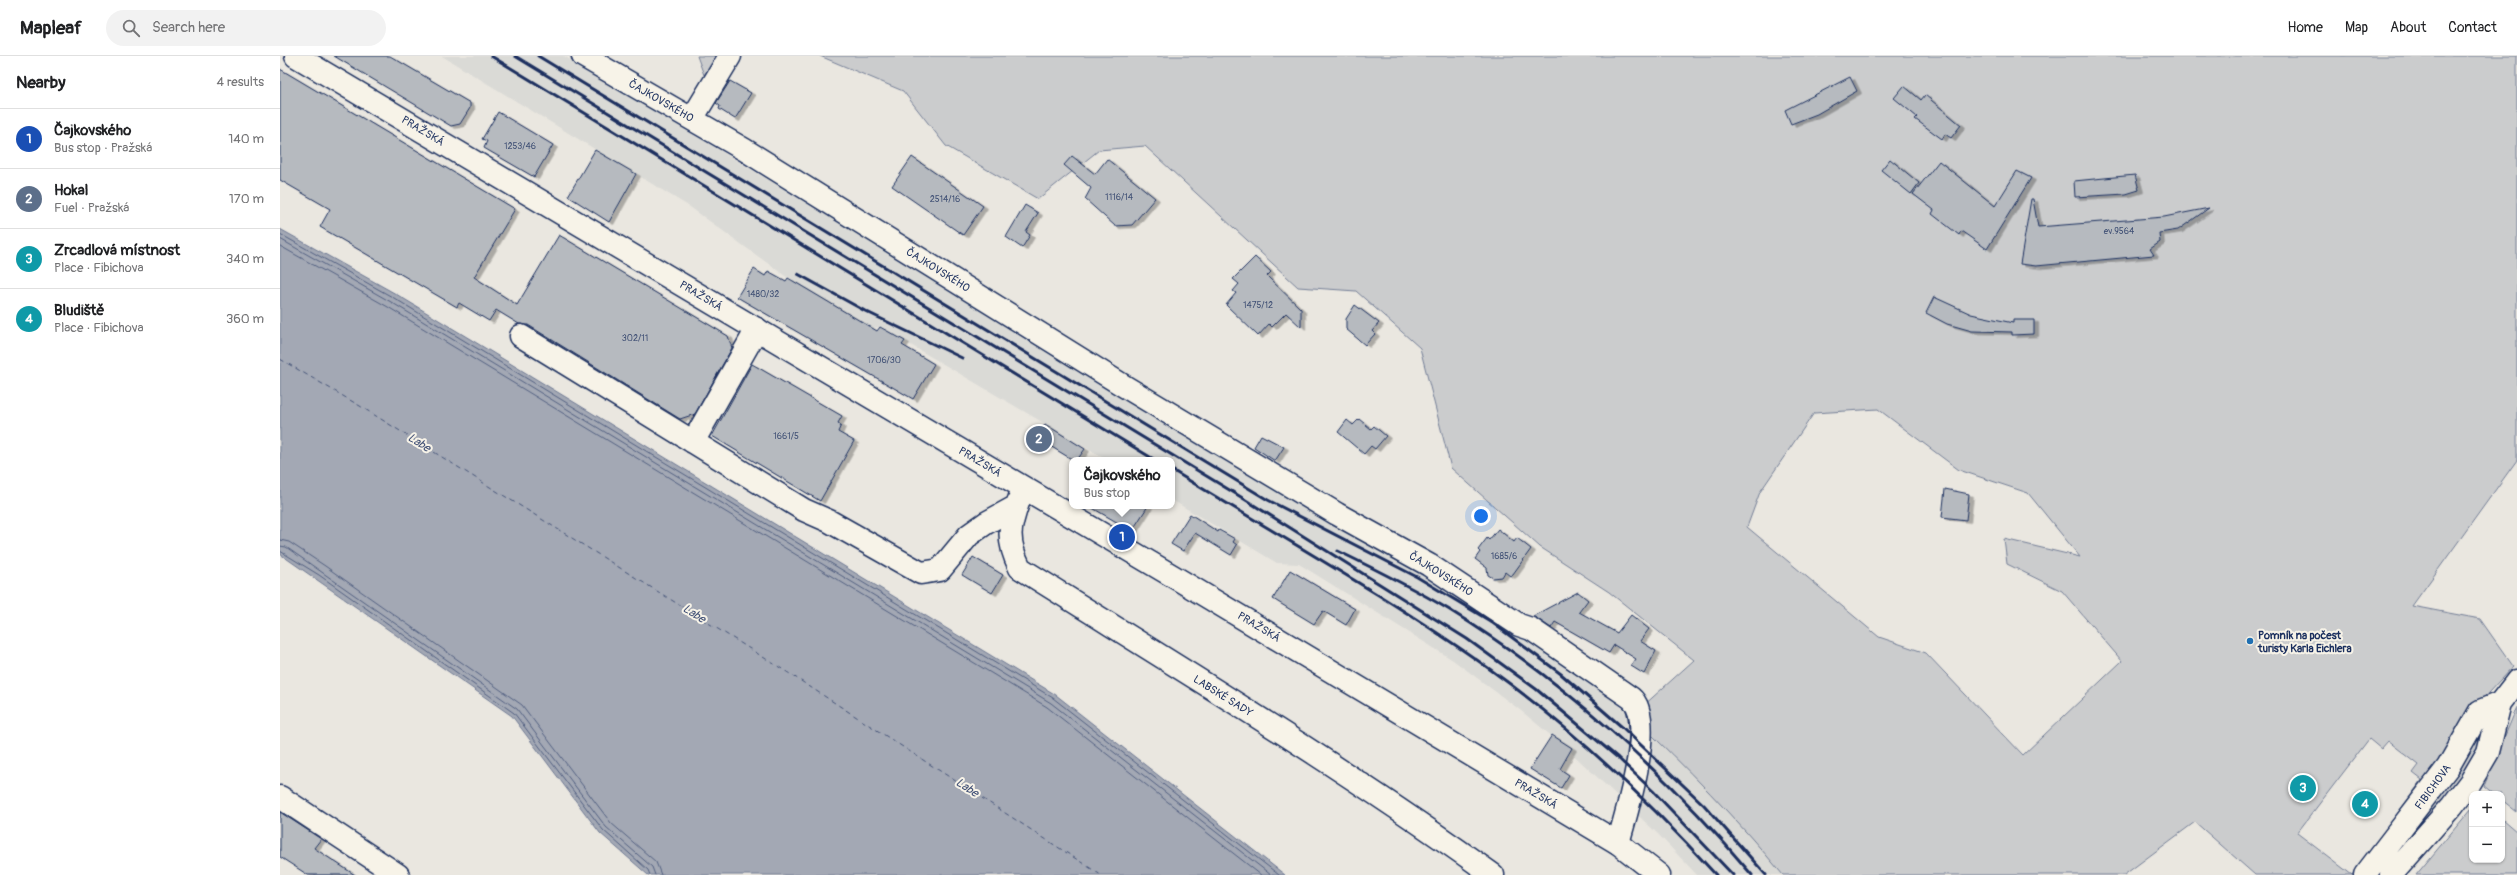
<!DOCTYPE html>
<html lang="en">
<head>
<meta charset="utf-8">
<style>
	:root { --surface:#fff; --page:#f2f2f2; --text:#202124; --muted:#757577; --line:#e0e0e0; --accent:#1f6fb2 }
	body { margin:0; font-family:Pangolin,sans-serif; background:var(--page); color:var(--text) }
	.controls { position:absolute; right:12px; bottom:12px; display:grid; overflow:hidden; border-radius:8px; box-shadow:0 1px 3px #0004 }
	.controls button { width:36px; height:36px; display:grid; place-items:center; padding:0; border:0; border-bottom:1px solid var(--line); background:var(--surface); color:var(--text); font:20px sans-serif }
	.you { position:absolute; left:1201px; top:460px; width:14px; height:14px; margin:-10px; border:3px solid #fff; border-radius:50%; background:#1a73e8; box-shadow:0 0 0 6px #1a73e833 }
	.badge { display:grid; place-items:center; width:26px; height:26px; border-radius:50%; background:var(--accent); color:#fff; font-size:13px; font-weight:700 }
	.pin { position:absolute; translate:-50% -50%; border:2px solid #fff; box-shadow:0 1px 4px #0006 }
	.popup { position:absolute; left:789px; top:401px; width:106px; height:52px; box-sizing:border-box; display:grid; place-content:center; border-radius:8px; background:var(--surface); filter:drop-shadow(0 1px 3px #0005); font-size:13px; white-space:nowrap; color:var(--muted) }
	.popup b { font-size:15px; color:var(--text) }
	.popup::after { content:''; position:absolute; left:50%; top:100%; margin-left:-8px; border:8px solid transparent; border-top-color:var(--surface) }
	.list { margin:0; padding:0; list-style:none }
	h2 { display:flex; justify-content:space-between; align-items:center; height:52px; margin:0; padding:0 16px; font-size:17px }
	h2 small { font-size:13px; font-weight:400; color:var(--muted) }
	.list li { display:grid; grid-template-columns:26px 1fr auto; gap:12px; align-items:center; box-sizing:border-box; height:60px; padding:0 16px; border-top:1px solid var(--line) }
	.list b { display:block; font-size:15px; white-space:nowrap }
	.list p { margin:0; font-size:13px; white-space:nowrap; color:var(--muted) }
	.list em { font-size:13px; font-style:normal; color:var(--muted) }
	.icon { flex:none; width:22px; height:22px; fill:none; stroke:currentColor; stroke-width:2; stroke-linecap:round; stroke-linejoin:round }
	.map { position:relative; flex:none; width:2237px; height:819px; overflow:hidden }
	header { display:flex; align-items:center; gap:24px; box-sizing:border-box; height:56px; padding:0 20px; background:var(--surface); border-bottom:1px solid var(--line) }
	header strong { font-size:19px }
	nav { display:flex; gap:22px; margin-inline-start:auto; font-size:14px }
	.search { width:280px; height:36px; background:var(--page); display:flex; align-items:center; gap:10px; box-sizing:border-box; padding:0 14px; border-radius:22px; color:var(--muted); font-size:15px }
	main { display:flex }
	aside { flex:1; background:var(--surface) }
	.map>svg:first-child { display:block }
	.built { fill:#dadad6 }
	.green { fill:#cbcccd; stroke:#737e96; fill-rule:evenodd }
	.water { fill:#a3a8b4; stroke:#6d7892 }
	.lines { fill:none; stroke-linecap:round; stroke-linejoin:round }
	.shore { stroke:#515f80; stroke-width:1 }
	.ferry { stroke:#445378; stroke-width:1; stroke-dasharray:5 4; stroke-linecap:butt }
	.building { fill:#b6babf; stroke:#1b2f5e; filter:url(#shadow) }
	.minor-casing { stroke:#1b2f5e; stroke-width:25 }
	.major-casing { stroke:#1b2f5e; stroke-width:25 }
	.minor { stroke:#f7f3e8; stroke-width:22 }
	.major { stroke:#f7f3e8; stroke-width:22 }
	.rail { stroke:#1b2f5e; stroke-width:3 }
	.poi-dot { fill:#1f6fb2; stroke:#f7f3e8; stroke-width:1.5 }
	.labels { text-anchor:middle; dominant-baseline:central; stroke-width:4; stroke-linejoin:round; paint-order:stroke }
	.number-label { font-size:9px; fill:#425276 }
	.street-label { font-size:11px; fill:#1b2f5e; stroke:#f7f3e8 }
	.poi-label { font-size:11px; font-weight:bold; fill:#1b2f5e; stroke:#f7f3e8; text-anchor:start }
	.water-label { font-size:12px; font-style:italic; fill:#445378; stroke:#f7f3e8 }
</style>
</head>
<body>
<header>
<strong>Mapleaf</strong>
<div class="search"><svg class="icon" aria-label="search" viewBox="0 0 24 24"><circle cx="10" cy="10" r="6"/><path d="M15 15l6 6"/></svg>Search here</div>
<nav><a>Home</a><a>Map</a><a>About</a><a>Contact</a></nav>
</header>
<main>
<aside>
<h2>Nearby<small>4 results</small></h2>
<ul class="list">
<li><span class="badge" style="background:#1a4fb4">1</span><div><b>Čajkovského</b><p>Bus stop · Pražská</p></div><em>140 m</em></li>
<li><span class="badge" style="background:#5c6f8a">2</span><div><b>Hokal</b><p>Fuel · Pražská</p></div><em>170 m</em></li>
<li><span class="badge" style="background:#0f9aa8">3</span><div><b>Zrcadlová místnost</b><p>Place · Fibichova</p></div><em>340 m</em></li>
<li><span class="badge" style="background:#0f9aa8">4</span><div><b>Bludiště</b><p>Place · Fibichova</p></div><em>360 m</em></li>
</ul>
</aside>
<div class="map">
<svg width="2237" height="819" viewBox="0 0 2237 819">
	<defs>
		<filter id="shadow"><feDropShadow dx="4.5" dy="2.5" stdDeviation="0" flood-color="#0004"/></filter>
	</defs>
	<rect width="100%" height="100%" fill="#eae7e0"/>
	<filter id="ink" filterUnits="userSpaceOnUse"><feTurbulence type="fractalNoise" baseFrequency=".025" numOctaves="2"/><feDisplacementMap in="SourceGraphic" scale="8" xChannelSelector="R" yChannelSelector="G"/><feConvolveMatrix kernelMatrix="1 2 1 2 8 2 1 2 1" color-interpolation-filters="sRGB"/></filter>
	<g filter="url(#ink)">
		<!-- built -->
		<path class="built" d="M 162,0 L 284,0 L 762,290 L 1206,554 L 1331,642 L 1416,720 L 1469,777 L 1503,819 L 1417,819 L 1378,778 L 1285,691 L 1240,654 L 1173,604 L 1019,508 L 997,507 L 892,444 L 892,404 L 827,404 L 600,271 L 593,272 L 508,222 L 410,151 Z"/>
		<!-- green -->
		<path class="green" d="M 417,0 L 439,0 L 424,19 Z
			M 540,0 L 2237,0 L 2237,404 L 2132,550 L 2200,563 L 2233,610 L 2196,650 L 2171,690 L 2077,819 L 1975,819 L 1915,766 L 1844,819 L 1503,819 C 1456,762 1406,711 1352,660 L 1414,604 L 1329,536 L 1260,491 L 1171,412 L 1140,292 L 1076,235 L 1018,231 L 865,90 L 819,94 L 758,143 L 666,90 L 623,35 ZM 1598,353 L 1679,414 L 1748,437 L 1800,501 L 1724,483 L 1727,508 L 1782,535 L 1842,605 L 1743,699 L 1646,597 L 1599,581 L 1467,471 L 1480,436 L 1534,357 ZM 2089,683 L 2101,693 L 2108,685 L 2139,709 L 2133,717 L 2142,724 L 2072,819 L 2017,777 Z
			M 2237,651 L 2237,756 L 2222,744 L 2222,738 L 2214,738 L 2204,730 Z
			M 2206,661 L 2201,697 L 2103,819 L 2092,819 Z
			M 2192,752 L 2192,804 L 2222,804 L 2222,763 L 2237,776 L 2237,819 L 2136,819 Z"/>
		<!-- water -->
		<path class="water" d="M 0,173 L 116,238 L 776,639 L 1005,819 L 368,819 L 320,777 L 232,660 L 0,498 Z"/>
		<g class="lines">
			<!-- shore -->
			<path class="shore" d="M 0,178 L 114,242 L 773,642 L 999,819
				M 0,183 L 111,246 L 771,647 L 991,819
				M 0,190 L 108,251 L 767,651 L 981,819
				M 0,484 L 9,486 L 45,510 L 242,649 L 331,767 L 376,806 L 381,819
				M 0,490 L 6,491 L 237,653 L 326,771 L 372,811 L 375,819
				M 0,495 L 39,519 L 234,657 L 323,774 L 368,814 L 370,819"/>
			<!-- ferry -->
			<path class="ferry" d="M 0,303 L 80,350 L 507,616 L 821,819"/>
		</g>
		<!-- building -->
		<path class="building" d="M 54,0 L 110,0 L 190,47 L 190,52 L 180,68 L 171,70 Z
			M 0,13 L 235,153 L 194,221 L 237,249 L 279,179 L 448,280 L 452,292 L 415,358 L 400,363 L 248,269 L 239,268 L 216,254 L 209,265 L 179,247 L 177,251 L 40,171 L 50,153 L 0,124 Z
			M 1570,21 L 1577,35 L 1537,58 L 1511,68 L 1505,54 Z
			M 450,25 L 471,37 L 455,63 L 439,53 L 440,50 L 436,47 Z
			M 1624,30 L 1641,44 L 1645,39 L 1681,69 L 1671,82 L 1665,78 L 1662,83 L 1635,63 L 1637,61 L 1614,42 Z
			M 218,56 L 273,89 L 254,121 L 204,92 L 207,85 L 202,83 Z
			M 315,94 L 356,118 L 329,166 L 288,140 Z
			M 792,100 L 815,118 L 827,103 L 875,142 L 852,169 L 835,170 L 805,143 L 811,132 L 784,109 Z
			M 632,101 L 703,150 L 683,179 L 612,130 Z
			M 1610,103 L 1639,127 L 1631,138 L 1601,114 Z
			M 1659,105 L 1715,150 L 1737,115 L 1751,122 L 1707,193 L 1681,175 L 1679,179 L 1652,158 L 1654,154 L 1633,138 Z
			M 1855,119 L 1859,134 L 1846,138 L 1795,141 L 1794,125 Z
			M 1751,143 L 1753,143 L 1758,171 L 1884,161 L 1929,152 L 1898,174 L 1879,177 L 1880,186 L 1870,193 L 1874,199 L 1756,210 L 1740,208 Z
			M 745,149 L 758,157 L 746,176 L 750,179 L 742,192 L 726,181 Z
			M 975,201 L 991,216 L 987,220 L 1021,253 L 1021,271 L 1006,257 L 992,271 L 989,268 L 978,280 L 946,249 L 956,237 L 953,235 L 959,228 L 953,223 Z
			M 474,213 L 485,220 L 488,215 L 506,225 L 508,222 L 597,275 L 600,271 L 625,285 L 622,289 L 654,308 L 633,343 L 457,241 Z
			M 1654,241 L 1691,258 L 1733,267 L 1733,264 L 1754,264 L 1754,278 L 1732,279 L 1732,276 L 1692,275 L 1667,268 L 1646,257 Z
			M 1075,249 L 1099,267 L 1092,275 L 1095,278 L 1085,289 L 1066,273 L 1066,263 Z
			M 472,308 L 562,360 L 558,367 L 561,369 L 558,376 L 574,385 L 540,445 L 432,380 Z
			M 1079,363 L 1091,373 L 1094,370 L 1106,380 L 1095,393 L 1091,390 L 1084,398 L 1058,376 L 1067,364 L 1073,369 Z
			M 765,368 L 805,393 L 797,404 L 793,404 L 757,382 Z
			M 981,379 L 1004,391 L 995,405 L 974,391 Z
			M 1665,433 L 1689,438 L 1686,464 L 1662,461 Z
			M 809,450 L 868,450 L 852,475 Z
			M 910,458 L 938,476 L 939,474 L 955,483 L 953,486 L 957,489 L 951,499 L 915,477 L 903,495 L 891,488 Z
			M 1218,473 L 1234,486 L 1237,482 L 1251,493 L 1233,518 L 1230,520 L 1225,516 L 1222,521 L 1213,522 L 1208,519 L 1207,512 L 1195,503 L 1200,496 L 1198,494 L 1207,482 L 1209,484 Z
			M 693,501 L 723,519 L 712,537 L 682,519 Z
			M 1010,514 L 1075,553 L 1066,569 L 1043,555 L 1034,568 L 993,543 Z
			M 1298,536 L 1308,544 L 1299,556 L 1337,577 L 1351,559 L 1369,573 L 1360,585 L 1376,595 L 1364,618 L 1351,610 L 1356,603 L 1334,589 L 1329,597 L 1275,566 L 1271,572 L 1253,560 Z
			M 1272,679 L 1292,692 L 1280,713 L 1289,719 L 1281,732 L 1250,713 Z
			M 0,756 L 41,783 L 34,792 L 75,819 L 28,819 L 0,801 Z"/>
		<g class="lines">
			<defs>
				<path id="minor" d="M 303,0 L 465,94 L 844,330 L 1057,458 L 1149,509 L 1239,569 L 1251,573 L 1351,642 C 1376,662 1346,759 1338,787
					M 412,63 L 450,0
					M 241,280 L 524,454 L 549,465 L 641,517 L 660,514 L 689,479 L 706,467 L 737,450
					M 413,386 L 477,273
					M 743,432 C 732,466 723,478 740,512 C 899,612 1060,709 1213,819
					M 0,741 L 118,819
					M 2085,819 L 2168,711 L 2200,655 L 2220,647
					M 2111,819 L 2172,750 L 2191,725 L 2208,696 L 2220,647 L 2237,625"/>
				<path id="major" d="M 16,0 L 901,525 L 1338,787 L 1379,819"/>
			</defs>
			<!-- minor casing -->
			<use href="#minor" class="minor-casing"/>
			<!-- major casing -->
			<use href="#major" class="major-casing"/>
			<!-- minor -->
			<use href="#minor" class="minor"/>
			<!-- major -->
			<use href="#major" class="major"/>
			<!-- rail -->
			<path class="rail" d="M 211,0 L 875,404
				M 235,0 L 961,441 L 1187,583 L 1256,633 L 1338,702 L 1373,735 L 1453,819
				M 258,0 L 988,444 L 1137,521 L 1210,565 L 1281,618 L 1342,671 L 1424,749 L 1486,819
				M 518,218 L 585,255 L 682,302
				M 892,414 C 999,480 1109,541 1211,614 C 1293,673 1368,744 1436,819
				M 1058,495 C 1095,513 1133,532 1168,553 C 1282,623 1386,717 1472,819"/>
		</g>
	</g>
	<!-- markers -->
	<circle class="poi-dot" cx="1970" cy="585" r="4"/>
	<g class="labels">
		<!-- number labels -->
		<g class="number-label">
			<text x="240" y="90">1253/46</text>
			<text x="839" y="141">1116/14</text>
			<text x="665" y="143">2514/16</text>
			<text x="1839" y="175">ev.9564</text>
			<text x="483" y="238">1480/32</text>
			<text x="978" y="249">1475/12</text>
			<text x="355" y="282">302/11</text>
			<text x="604" y="304">1706/30</text>
			<text x="506" y="380">1661/5</text>
			<text x="1224" y="500">1685/6</text>
		</g>
		<!-- street labels -->
		<g class="street-label">
			<text transform="translate(381 45) rotate(30)">ČAJKOVSKÉHO</text>
			<text transform="translate(143 75) rotate(31)">PRAŽSKÁ</text>
			<text transform="translate(658 214) rotate(32)">ČAJKOVSKÉHO</text>
			<text transform="translate(421 240) rotate(31)">PRAŽSKÁ</text>
			<text transform="translate(700 406) rotate(31)">PRAŽSKÁ</text>
			<text transform="translate(1161 518) rotate(32)">ČAJKOVSKÉHO</text>
			<text transform="translate(979 571) rotate(31)">PRAŽSKÁ</text>
			<text transform="translate(943 640) rotate(32)">LABSKÉ SADY</text>
			<text transform="translate(2153 731) rotate(-54)">FIBICHOVA</text>
			<text transform="translate(1256 738) rotate(31)">PRAŽSKÁ</text>
		</g>
		<!-- poi labels -->
		<g class="poi-label">
			<text x="1978" y="579">Pomník na počest<tspan x="1978" dy="13">turisty Karla Eichlera</tspan></text>
		</g>
		<!-- water labels -->
		<g class="water-label">
			<text transform="translate(139 387) rotate(32)">Labe</text>
			<text transform="translate(414 558) rotate(32)">Labe</text>
			<text transform="translate(687 732) rotate(33)">Labe</text>
		</g>
	</g>
</svg>
<div class="controls">
<button>+</button>
<button>−</button>
</div>
<div class="you"></div>
<div class="pin badge" style="left:842px;top:481px;background:#1a4fb4">1</div>
<div class="popup"><b>Čajkovského</b>Bus stop</div>
<div class="pin badge" style="left:759px;top:383px;background:#5c6f8a">2</div>
<div class="pin badge" style="left:2023px;top:732px;background:#0f9aa8">3</div>
<div class="pin badge" style="left:2085px;top:748px;background:#0f9aa8">4</div>
</div>
</main>
</body>
</html>
